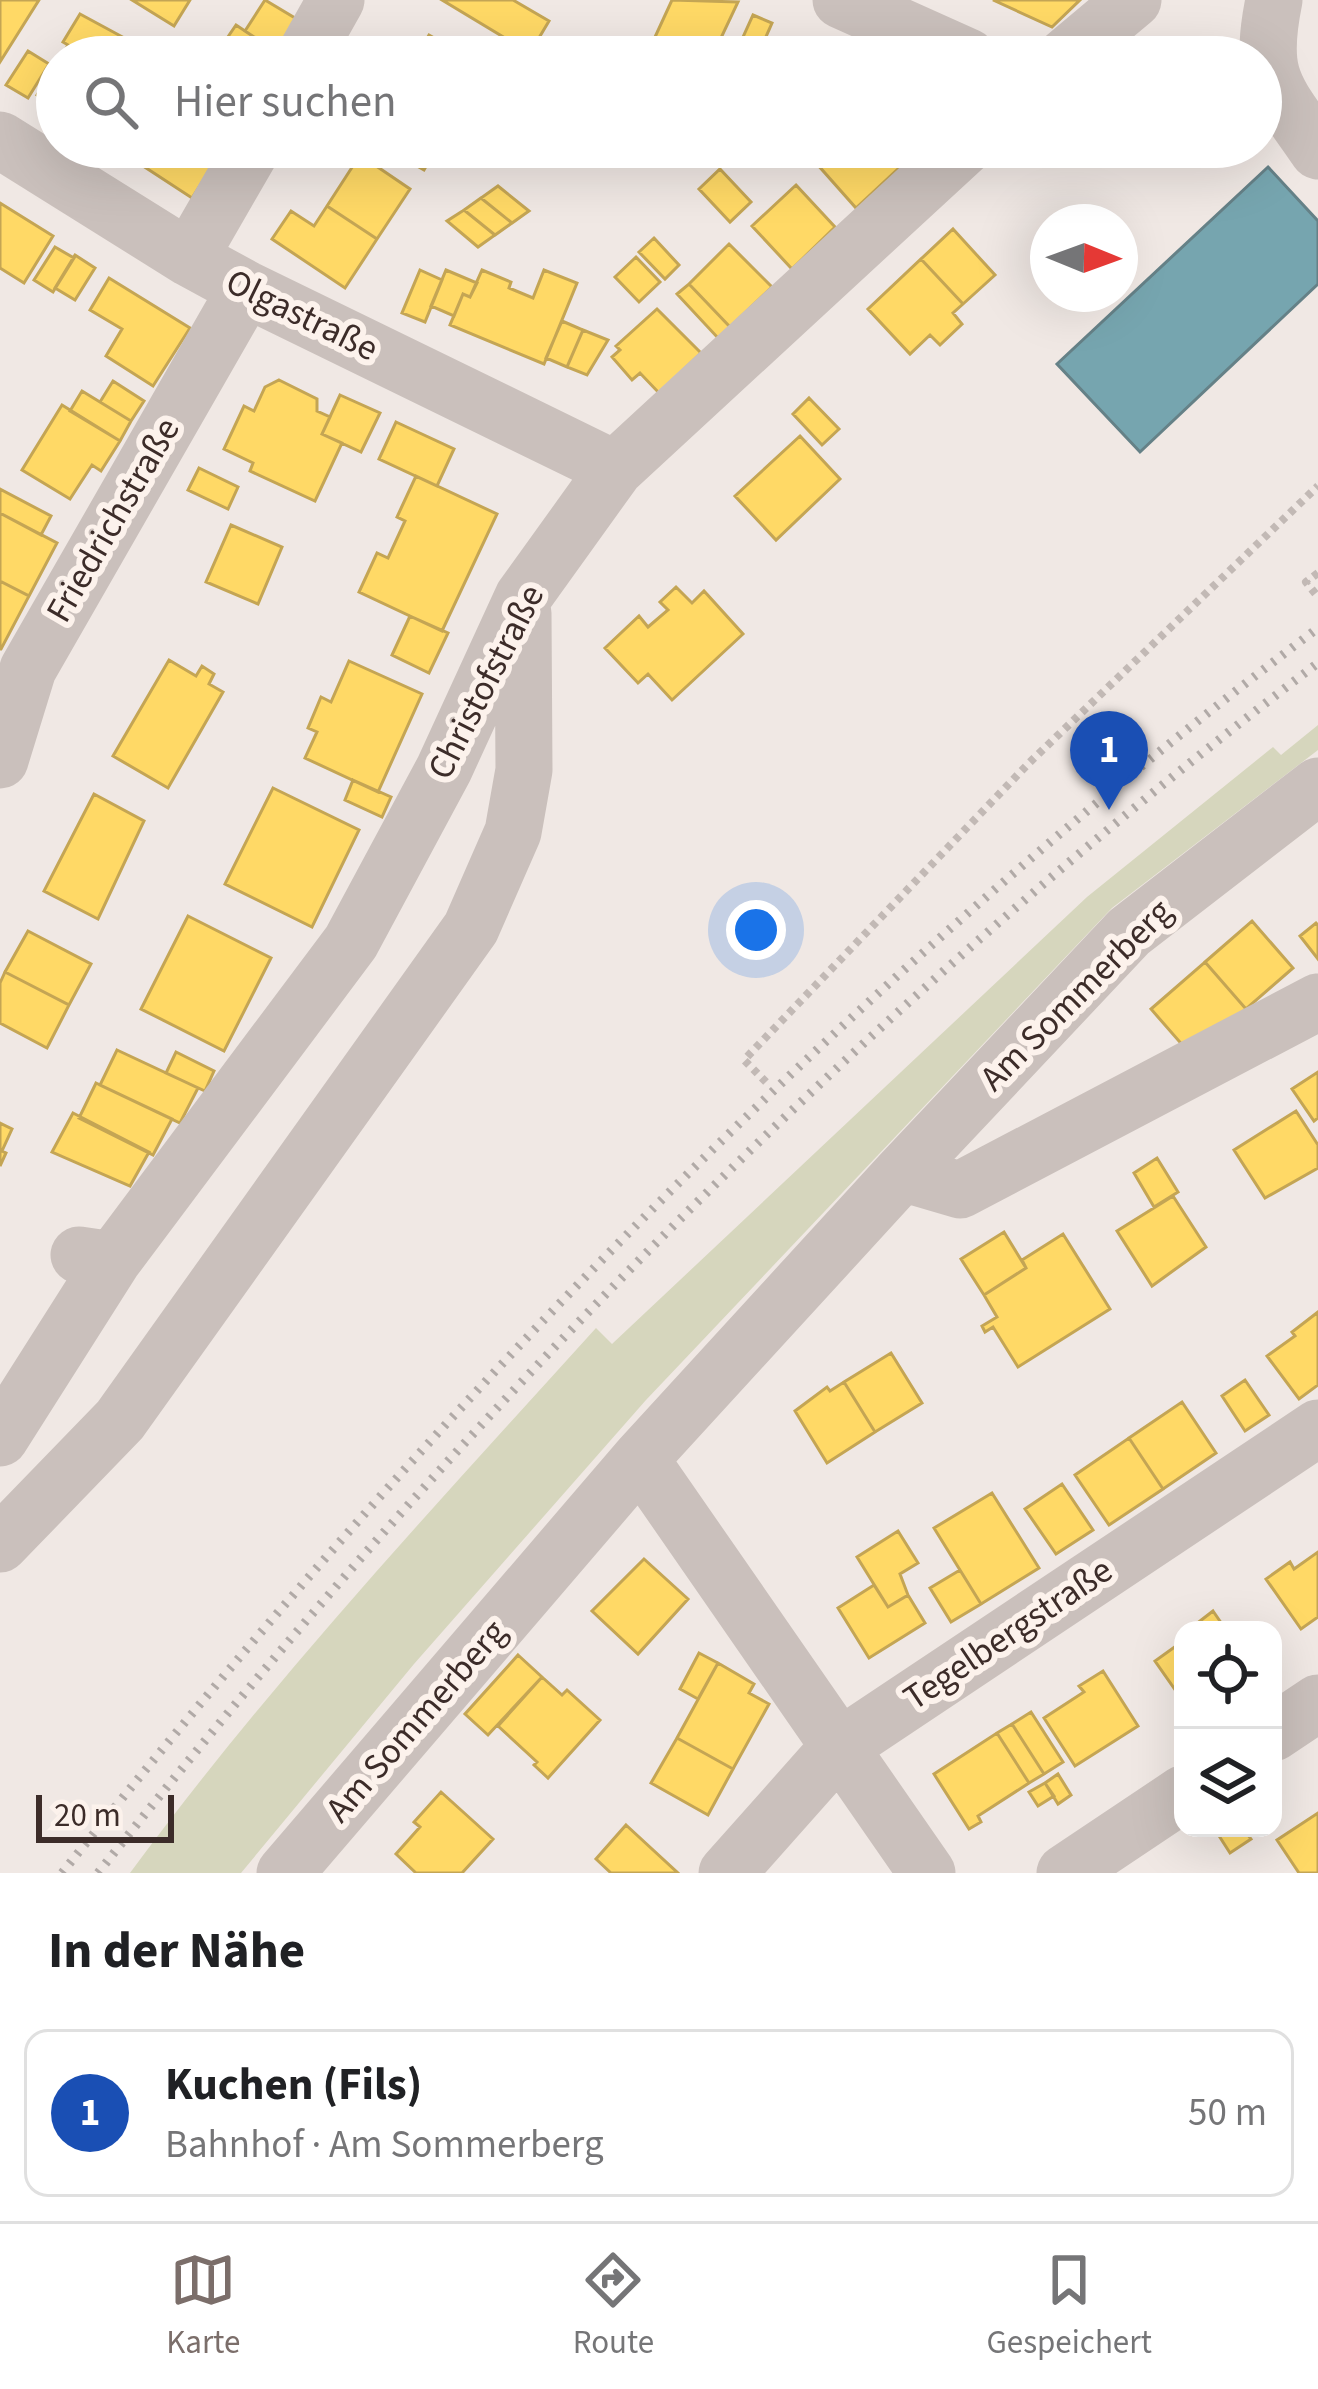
<!DOCTYPE html>
<html lang="de">
<head>
<meta charset="utf-8">
<style>
	:root { --surface:#fff; --page:#f2f2f2; --text:#202124; --muted:#757577; --line:#e0e0e0; --accent:#7b6e6a }
	body { margin:0; font-family:"Source Sans 3",sans-serif; background:var(--page); color:var(--text) }
	.controls { position:absolute; right:36px; bottom:36px; display:grid; overflow:hidden; border-radius:24px; box-shadow:0 12px 48px #0002 }
	.controls button { width:108px; height:108px; display:grid; place-items:center; padding:0; border:0; border-bottom:3px solid var(--line); background:var(--surface); color:var(--text); font:60px sans-serif }
	.compass { position:absolute; left:1030px; top:204px; width:108px; height:108px; border-radius:50%; background:var(--surface); box-shadow:0 12px 48px #0002; rotate:91deg }
	.scale { position:absolute; left:36px; bottom:30px; width:138px; box-sizing:border-box; padding-left:12px; border:6px solid #3c2c29; border-top:0; font-size:33px; line-height:42px; white-space:nowrap; color:#3c2c29; -webkit-text-stroke:9px #fcf2ec; paint-order:stroke }
	.you { position:absolute; left:756px; top:930px; width:42px; height:42px; margin:-30px; border:9px solid #fff; border-radius:50%; background:#1a73e8; box-shadow:0 0 0 18px #1a73e833 }
	.badge { display:grid; place-items:center; width:78px; height:78px; border-radius:50%; background:var(--accent); color:#fff; font-size:39px; font-weight:700 }
	.pin { position:absolute; translate:-50% -99px; filter:drop-shadow(0 3px 6px #0008) }
	.pin::after { content:''; position:absolute; top:63px; width:42px; height:36px; background:inherit; clip-path:polygon(0 0,100% 0,50% 100%) }
	.list { margin:0; padding:0; list-style:none }
	h2 { display:flex; justify-content:space-between; align-items:center; height:156px; margin:0; padding:0 48px; font-size:51px }
	h2 small { font-size:39px; font-weight:400; color:var(--muted) }
	.list li { display:grid; grid-template-columns:78px 1fr auto; gap:36px; align-items:center; box-sizing:border-box; height:168px; margin:0 24px 24px; padding:0 24px; border:3px solid var(--line); border-radius:24px }
	.list b { display:block; font-size:45px; white-space:nowrap }
	.list p { margin:0; font-size:39px; white-space:nowrap; color:var(--muted) }
	.list em { font-size:39px; font-style:normal; color:var(--muted) }
	.icon { flex:none; width:66px; height:66px; fill:none; stroke:currentColor; stroke-width:2; stroke-linecap:round; stroke-linejoin:round }
	.map { position:relative; flex:none; width:1318px; height:1873px; overflow:hidden }
	.search { position:absolute; background:var(--surface); box-shadow:0 12px 48px #0002; left:36px; right:36px; top:36px; height:132px; display:flex; align-items:center; gap:30px; box-sizing:border-box; padding:0 42px; border-radius:66px; color:var(--muted); font-size:45px }
	.sheet { height:348px; background:var(--surface) }
	nav { display:flex; justify-content:space-around; align-items:center; box-sizing:border-box; height:168px; border-top:3px solid var(--line); background:var(--surface); font-size:33px; color:var(--muted) }
	nav a { display:grid; justify-items:center; gap:6px }
	nav .on { color:var(--accent) }
	.map>svg:first-child { display:block }
	.green { fill:#d6d6bd }
	.homes { fill:#ffd966; stroke:#c4a554; stroke-width:3 }
	.public { fill:#76a5af; stroke:#658187; stroke-width:3 }
	.lines { fill:none; stroke-linecap:round; stroke-linejoin:round }
	.path { stroke:#c2b9b5; stroke-width:8; stroke-dasharray:6 6; stroke-linecap:butt }
	.minor { stroke:#cac0bc; stroke-width:57 }
	.rail { stroke:#b1aaa7; stroke-width:9; stroke-dasharray:3 9; stroke-linecap:butt }
	.labels { text-anchor:middle; dominant-baseline:central; stroke-width:12; stroke-linejoin:round; paint-order:stroke }
	.street-label { font-size:36px; fill:#3c2c29; stroke:#fcf2ec }
</style>
</head>
<body>
<div class="map">
<svg width="1318" height="1873" viewBox="0 0 1318 1873">
	<rect width="100%" height="100%" fill="#f0e8e4"/>
	<!-- green -->
	<path class="green" d="M 1318,725 L 1318,750 L 1112,908 L 646,1400 L 414,1664 L 241,1873 L 130,1873 C 272,1680 436,1505 596,1328 L 612,1344 L 1087,897 L 1273,747 L 1281,755 Z"/>
	<!-- homes -->
	<path class="homes" d="M 0,0 L 39,0 L 0,62 Z
		M 132,0 L 190,0 L 174,26 Z
		M 265,0 L 305,24 L 283,56 L 245,31 Z
		M 442,0 L 513,0 L 549,21 L 530,53 Z
		M 672,0 L 738,2 L 712,57 L 664,57 L 649,50 Z
		M 993,0 L 1080,0 L 1052,27 Z
		M 80,14 L 141,47 L 135,57 L 61,57 L 68,45 L 63,42 Z
		M 753,15 L 772,23 L 757,57 L 734,57 Z
		M 236,25 L 283,56 L 283,57 L 236,57 L 221,47 Z
		M 429,35 L 467,57 L 416,57 Z
		M 28,51 L 49,64 L 28,98 L 6,85 Z
		M 57,63 L 57,108 L 37,95 Z
		M 146,147 L 225,147 L 192,198 L 137,162 Z
		M 384,147 L 437,147 L 424,170 Z
		M 836,147 L 882,147 L 900,167 L 856,208 L 817,164 Z
		M 360,155 L 410,189 L 377,239 L 327,206 Z
		M 720,169 L 751,202 L 730,222 L 699,189 Z
		M 796,185 L 835,227 L 792,269 L 752,226 Z
		M 498,186 L 529,211 L 512,223 L 481,198 Z
		M 481,198 L 512,223 L 495,235 L 464,210 Z
		M 0,203 L 53,236 L 24,283 L 0,268 Z
		M 327,206 L 377,239 L 345,288 L 272,239 L 291,211 L 314,226 Z
		M 464,210 L 495,235 L 478,247 L 447,221 Z
		M 953,229 L 995,275 L 963,304 L 921,259 Z
		M 654,238 L 679,265 L 665,279 L 639,252 Z
		M 729,244 L 772,287 L 730,327 L 689,284 Z
		M 55,247 L 74,258 L 53,292 L 34,280 Z
		M 75,255 L 95,268 L 75,300 L 55,288 Z
		M 636,257 L 660,282 L 639,302 L 615,277 Z
		M 921,259 L 963,304 L 953,313 L 962,324 L 940,345 L 930,335 L 910,354 L 868,309 Z
		M 420,270 L 442,280 L 425,322 L 402,313 Z
		M 446,270 L 477,283 L 470,297 L 463,294 L 454,316 L 431,306 Z
		M 482,270 L 511,282 L 509,288 L 533,298 L 544,270 L 577,283 L 544,364 L 450,325 L 463,294 L 470,297 Z
		M 109,278 L 190,328 L 153,386 L 106,356 L 122,329 L 90,310 Z
		M 689,284 L 730,327 L 718,338 L 677,294 Z
		M 657,309 L 701,353 L 659,393 L 640,373 L 632,380 L 612,357 L 620,350 L 616,346 Z
		M 562,321 L 583,330 L 567,367 L 546,358 Z
		M 583,330 L 608,340 L 587,375 L 567,367 Z
		M 279,380 L 317,399 L 317,411 L 330,417 L 322,434 L 342,443 L 315,501 L 250,471 L 253,463 L 224,449 L 244,406 L 254,411 L 265,387 Z
		M 113,381 L 144,401 L 131,421 L 100,402 Z
		M 82,391 L 131,421 L 120,441 L 70,411 Z
		M 340,395 L 380,413 L 361,452 L 322,434 Z
		M 809,398 L 839,429 L 822,445 L 793,414 Z
		M 62,405 L 120,441 L 101,471 L 92,465 L 70,499 L 22,470 Z
		M 396,422 L 454,449 L 437,486 L 379,459 Z
		M 800,436 L 840,479 L 776,540 L 735,496 Z
		M 199,468 L 238,487 L 228,509 L 188,490 Z
		M 416,476 L 497,514 L 442,631 L 359,592 L 377,553 L 388,558 L 405,521 L 397,517 Z
		M 0,489 L 51,516 L 41,535 L 0,513 Z
		M 0,513 L 57,543 L 29,596 L 0,581 Z
		M 231,525 L 282,547 L 258,604 L 206,582 Z
		M 0,581 L 29,596 L 1,649 L 0,649 Z
		M 676,587 L 692,603 L 704,591 L 743,634 L 672,700 L 648,674 L 638,683 L 605,648 L 639,616 L 648,627 L 668,610 L 660,602 Z
		M 410,616 L 448,633 L 429,673 L 392,655 Z
		M 169,660 L 196,676 L 202,666 L 214,674 L 209,684 L 223,692 L 168,788 L 113,756 Z
		M 349,661 L 422,694 L 378,792 L 305,758 L 317,732 L 308,728 L 321,697 L 331,702 Z
		M 353,780 L 391,797 L 382,817 L 345,800 Z
		M 273,788 L 359,830 L 312,927 L 225,884 Z
		M 94,794 L 144,821 L 98,919 L 44,891 Z
		M 188,916 L 271,958 L 224,1051 L 141,1009 Z
		M 1252,921 L 1293,968 L 1246,1009 L 1205,962 Z
		M 1316,923 L 1318,925 L 1318,959 L 1300,936 Z
		M 28,931 L 91,964 L 69,1005 L 5,972 Z
		M 1205,962 L 1246,1009 L 1192,1056 L 1151,1009 Z
		M 5,972 L 69,1005 L 47,1048 L 0,1023 L 0,983 Z
		M 117,1050 L 198,1088 L 180,1123 L 100,1085 Z
		M 176,1052 L 214,1071 L 205,1091 L 166,1073 Z
		M 1318,1072 L 1318,1118 L 1314,1121 L 1292,1089 Z
		M 96,1083 L 172,1119 L 153,1155 L 79,1118 Z
		M 1296,1111 L 1318,1145 L 1318,1168 L 1265,1198 L 1234,1150 Z
		M 73,1113 L 149,1152 L 130,1186 L 52,1152 Z
		M 0,1123 L 12,1129 L 2,1151 L 6,1153 L 0,1166 Z
		M 1157,1158 L 1178,1192 L 1154,1207 L 1134,1173 Z
		M 1173,1196 L 1206,1247 L 1152,1286 L 1117,1231 Z
		M 1004,1232 L 1026,1268 L 984,1295 L 961,1259 Z
		M 1063,1234 L 1110,1309 L 1018,1367 L 993,1327 L 985,1332 L 982,1326 L 997,1317 L 984,1295 L 1026,1268 L 1022,1260 Z
		M 1318,1312 L 1318,1385 L 1299,1399 L 1267,1356 L 1295,1336 L 1292,1332 Z
		M 891,1353 L 922,1403 L 875,1432 L 844,1382 Z
		M 1245,1380 L 1269,1415 L 1245,1431 L 1222,1396 Z
		M 844,1382 L 875,1432 L 827,1463 L 795,1411 L 827,1387 L 830,1391 Z
		M 1182,1402 L 1216,1453 L 1163,1489 L 1129,1438 Z
		M 1129,1438 L 1163,1489 L 1109,1525 L 1075,1475 Z
		M 1062,1484 L 1093,1530 L 1056,1554 L 1025,1509 Z
		M 992,1493 L 1039,1568 L 981,1604 L 934,1528 Z
		M 898,1531 L 918,1563 L 900,1574 L 908,1595 L 888,1607 L 857,1557 Z
		M 1318,1552 L 1318,1617 L 1301,1629 L 1266,1579 L 1290,1562 L 1294,1569 Z
		M 644,1559 L 688,1599 L 638,1654 L 592,1611 Z
		M 960,1570 L 981,1604 L 951,1622 L 930,1588 Z
		M 874,1585 L 888,1607 L 908,1595 L 925,1623 L 869,1658 L 838,1608 Z
		M 1213,1611 L 1226,1630 L 1192,1630 L 1191,1628 Z
		M 1183,1641 L 1183,1701 L 1155,1661 Z
		M 699,1653 L 718,1663 L 698,1699 L 680,1689 Z
		M 518,1655 L 542,1677 L 488,1735 L 465,1714 Z
		M 718,1663 L 754,1684 L 749,1693 L 769,1704 L 733,1769 L 677,1738 Z
		M 1103,1671 L 1138,1726 L 1075,1766 L 1044,1718 L 1084,1692 L 1079,1686 Z
		M 542,1677 L 562,1695 L 567,1690 L 600,1720 L 548,1778 L 534,1765 L 537,1762 L 498,1726 Z
		M 1031,1712 L 1063,1762 L 1044,1774 L 1012,1724 Z
		M 1012,1724 L 1044,1774 L 1029,1783 L 997,1733 Z
		M 997,1733 L 1029,1783 L 978,1816 L 981,1822 L 969,1829 L 934,1774 Z
		M 677,1738 L 733,1769 L 708,1815 L 651,1783 Z
		M 1058,1774 L 1071,1795 L 1058,1804 L 1045,1783 Z
		M 1045,1783 L 1054,1796 L 1038,1806 L 1029,1792 Z
		M 441,1792 L 493,1839 L 462,1873 L 416,1873 L 396,1854 L 420,1827 L 414,1822 Z
		M 1318,1813 L 1318,1873 L 1299,1873 L 1277,1840 Z
		M 626,1825 L 678,1873 L 611,1873 L 596,1859 Z
		M 1214,1828 L 1243,1828 L 1251,1839 L 1230,1853 Z"/>
	<!-- public -->
	<path class="public" d="M 1268,167 L 1318,221 L 1318,284 L 1140,452 L 1057,364 Z"/>
	<g class="lines">
		<!-- path -->
		<path class="path" d="M 1318,573 L 1306,582 L 1318,597
			M 766,1082 L 744,1060 L 1029,763 L 1318,486"/>
		<!-- minor -->
		<path class="minor" d="M 841,0 L 968,57
			M 1274,0 C 1258,79 1275,88 1318,151
			M 304,57 L 336,0
			M 1065,57 L 1133,0
			M 0,140 L 189,258 L 246,289 L 615,469
			M 189,258 L 253,147
			M 0,760 L 28,669 L 246,289
			M 902,1173 L 1129,932 L 1318,786
			M 79,1255 L 113,1260 L 351,942 L 444,769 L 523,597 L 615,469 L 964,147
			M 0,1438 L 113,1260
			M 640,1459 L 902,1173 L 960,1190 L 1318,1002
			M 0,1544 L 120,1420 L 471,928 L 513,832 L 524,770 L 523,613
			M 1273,1733 L 1318,1703
			M 285,1873 L 640,1459 L 927,1873
			M 727,1873 L 838,1748 L 1318,1428
			M 1065,1873 L 1183,1794"/>
		<!-- rail -->
		<path class="rail" d="M 62,1873 C 430,1411 846,983 1318,628
			M 98,1873 C 453,1424 861,1009 1318,663"/>
	</g>
	<g class="labels">
		<!-- street labels -->
		<g class="street-label">
			<text transform="translate(302 315) rotate(26)">Olgastraße</text>
			<text transform="translate(113 520) rotate(-60)">Friedrichstraße</text>
			<text transform="translate(486 682) rotate(-63)">Christofstraße</text>
			<text transform="translate(1076 995) rotate(-45)">Am Sommerberg</text>
			<text transform="translate(1008 1634) rotate(-34)">Tegelbergstraße</text>
			<text transform="translate(416 1721) rotate(-49)">Am Sommerberg</text>
		</g>
	</g>
</svg>
<div class="controls">
<button><svg class="icon" aria-label="locate" viewBox="0 0 24 24"><circle cx="12" cy="12" r="6"/><path d="M12 2v4M12 18v4M2 12h4M18 12h4"/></svg></button>
<button><svg class="icon" aria-label="layers" viewBox="0 0 24 24"><path d="M12 4l9 5-9 5-9-5zM3 14l9 5 9-5"/></svg></button>
</div>
<svg class="compass" viewBox="-18 -18 36 36"><path d="M0-13l5 13h-10z" fill="#e53935"/><path d="M0 13l5-13h-10z" fill="#757577"/></svg>
<div class="scale">20 m</div>
<div class="you"></div>
<div class="pin badge" style="left:1109px;top:810px;background:#1a4fb4">1</div>
<div class="search"><svg class="icon" aria-label="search" viewBox="0 0 24 24"><circle cx="10" cy="10" r="6"/><path d="M15 15l6 6"/></svg>Hier suchen</div>
</div>
<section class="sheet">
<h2>In der Nähe<small></small></h2>
<ul class="list">
<li><span class="badge" style="background:#1a4fb4">1</span><div><b>Kuchen (Fils)</b><p>Bahnhof · Am Sommerberg</p></div><em>50 m</em></li>
</ul>
</section>
<nav>
<a class="on"><svg class="icon" aria-label="map" viewBox="0 0 24 24"><path d="M3 6l6-2 6 2 6-2v14l-6 2-6-2-6 2zM9 4v14M15 6v14"/></svg>Karte</a>
<a><svg class="icon" aria-label="directions" viewBox="0 0 24 24"><path d="M12 3l9 9-9 9-9-9zM9 14v-3h6M13 9l2 2-2 2"/></svg>Route</a>
<a><svg class="icon" aria-label="saved" viewBox="0 0 24 24"><path d="M7 4h10v16l-5-4-5 4z"/></svg>Gespeichert</a>
</nav>
</body>
</html>
